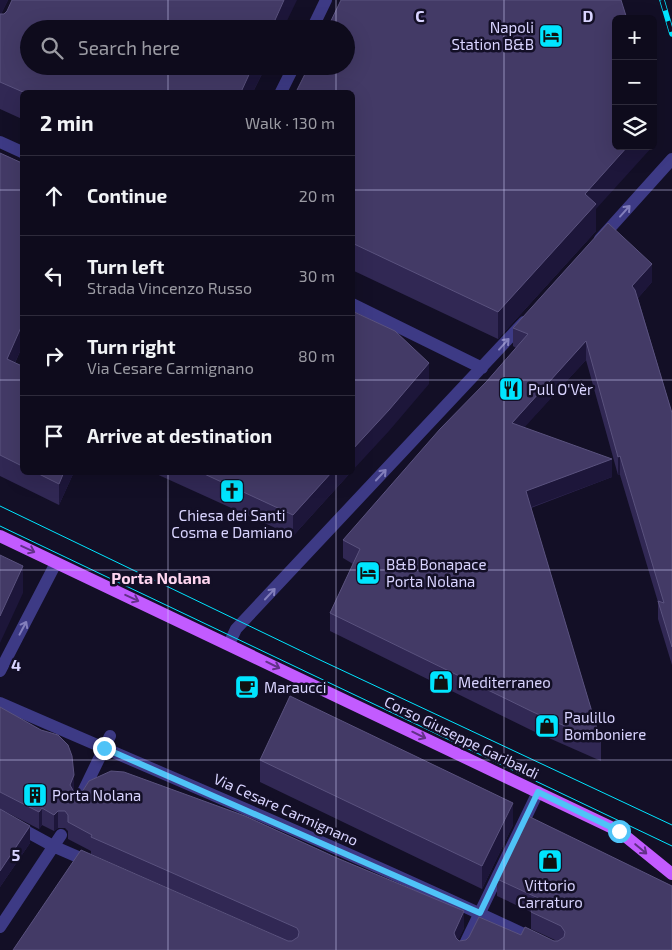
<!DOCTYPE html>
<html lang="en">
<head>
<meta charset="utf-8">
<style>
	:root { --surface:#0e0b1c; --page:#1c1929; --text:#f1f3f6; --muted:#9b9ba3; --line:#2e2b3b }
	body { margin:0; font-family:"Exo 2",sans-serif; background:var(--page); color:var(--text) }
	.controls { position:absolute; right:15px; top:15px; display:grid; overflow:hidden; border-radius:8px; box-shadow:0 5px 20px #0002 }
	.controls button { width:45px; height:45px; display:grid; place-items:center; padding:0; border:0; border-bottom:1px solid var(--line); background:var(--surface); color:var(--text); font:25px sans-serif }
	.stop { position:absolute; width:15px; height:15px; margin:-11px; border:4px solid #4fc3f7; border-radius:50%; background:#fff }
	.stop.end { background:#4fc3f7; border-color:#fff; box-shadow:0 1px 5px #0008 }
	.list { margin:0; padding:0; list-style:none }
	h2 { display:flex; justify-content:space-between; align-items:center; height:65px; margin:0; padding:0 20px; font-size:21px }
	h2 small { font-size:16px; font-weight:400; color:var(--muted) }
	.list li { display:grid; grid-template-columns:32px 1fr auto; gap:15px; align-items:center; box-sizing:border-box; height:80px; padding:0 20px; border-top:1px solid var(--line) }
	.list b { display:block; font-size:19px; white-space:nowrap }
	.list p { margin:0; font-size:16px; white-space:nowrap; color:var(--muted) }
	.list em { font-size:16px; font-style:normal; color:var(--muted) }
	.icon { flex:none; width:28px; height:28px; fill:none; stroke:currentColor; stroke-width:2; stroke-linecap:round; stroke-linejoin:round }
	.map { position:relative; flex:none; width:672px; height:950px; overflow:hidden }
	.search { position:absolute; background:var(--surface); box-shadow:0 5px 20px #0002; left:20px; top:20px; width:335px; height:55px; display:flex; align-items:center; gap:12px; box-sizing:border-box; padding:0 18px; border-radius:28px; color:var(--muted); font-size:19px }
	.panel { position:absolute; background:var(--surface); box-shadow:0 5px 20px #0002; left:20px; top:90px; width:335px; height:385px; border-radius:8px }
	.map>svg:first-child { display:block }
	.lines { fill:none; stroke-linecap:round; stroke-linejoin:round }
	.minor { stroke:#3d3a85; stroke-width:12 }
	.major { stroke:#c25bff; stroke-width:12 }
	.tram { stroke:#00e5ff; stroke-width:1 }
	.rail-casing { stroke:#00e5ff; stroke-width:5.5 }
	.rail { stroke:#130f26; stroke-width:4; stroke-dasharray:11; stroke-linecap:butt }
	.wall { fill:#312854 }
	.shaded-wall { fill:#1d163a }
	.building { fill:#433a66; stroke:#5a527e }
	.oneway { stroke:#837fbc }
	.oneway2 { stroke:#623188 }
	.route { stroke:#4fc3f7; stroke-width:6 }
	.grid { fill:none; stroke:#d9d4ff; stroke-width:1; stroke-opacity:0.55 }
	.labels { text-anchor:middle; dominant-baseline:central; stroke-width:5; stroke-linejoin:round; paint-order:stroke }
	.poi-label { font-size:15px; fill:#d9d4ff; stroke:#130f26; text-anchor:start }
	.street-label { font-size:15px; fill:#d9d4ff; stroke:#130f26 }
	.neighbourhood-label { font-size:16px; font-weight:bold; fill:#ffd6f0; stroke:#130f26 }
	.grid-label { font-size:16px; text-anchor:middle; font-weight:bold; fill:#d9d4ff; stroke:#130f26; stroke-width:5; stroke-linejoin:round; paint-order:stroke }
</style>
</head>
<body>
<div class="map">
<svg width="672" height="950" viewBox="0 0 672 950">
	<rect width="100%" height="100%" fill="#130f26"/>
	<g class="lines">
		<!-- minor -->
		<path class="minor" d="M 312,29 L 326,0
			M 281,92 L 294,66
			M 0,142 L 22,152
			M 600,239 L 672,159
			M 352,304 L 482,368
			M 229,644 L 236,629 L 524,322
			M 0,671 L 56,563
			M 0,703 C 186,784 374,862 557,950
			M 79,800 L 110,736
			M 0,817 L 55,847 L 92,863
			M 0,927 L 61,835
			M 462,950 L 538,792"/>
		<!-- major -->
		<path class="major" d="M 0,536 L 619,831 L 672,874"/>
		<!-- tram -->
		<path class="tram" d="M 0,506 L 318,659 L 672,825
			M 0,526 L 672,846"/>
		<defs>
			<path id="rail" d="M 662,0 L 672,34"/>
		</defs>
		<!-- rail casing -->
		<use href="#rail" class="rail-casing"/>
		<!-- rail -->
		<use href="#rail" class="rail"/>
	</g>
	<!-- wall -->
	<path class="wall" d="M 0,0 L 8,0 L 1,14 L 29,66 L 266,66 L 253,92 L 22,92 L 22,119 L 0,109 Z
		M 352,92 L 596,209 L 596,231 L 498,339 L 352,270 Z
		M 0,153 L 22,163 L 22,347 L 15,363 L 22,366 L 22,472 L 74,472 L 59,505 L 0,476 Z
		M 652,282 L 638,298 L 672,413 L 672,665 L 658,619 L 658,602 L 620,475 L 618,475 L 586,360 L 524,427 L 612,477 L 531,508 L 601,742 L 601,761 L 533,731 L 330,631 L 330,613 L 353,564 L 343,558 L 343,540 L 487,381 L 516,348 L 513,346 L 513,328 Z
		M 152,472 L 351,472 L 293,536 Z
		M 0,707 L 74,775 L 74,792 L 464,928 L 458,940 L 459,941 L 521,935 L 557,941 L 531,929 L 531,912 L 497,896 L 497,879 L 672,950 L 13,950 L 277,936 L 91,854 L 91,851 L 68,839 L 68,831 L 65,828 L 58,828 L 54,831 L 42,825 L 39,829 L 4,811 L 30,843 L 0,887 Z
		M 260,760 L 513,825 L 482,889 L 260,782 Z"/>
	<!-- shaded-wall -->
	<path class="shaded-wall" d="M 0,0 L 8,0 L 0,16 Z
		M 284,0 L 297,0 L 283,29 L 271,29 Z
		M 253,66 L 266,66 L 253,92 L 241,92 Z
		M 656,116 L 656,143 L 653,146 L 653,119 Z
		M 628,146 L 653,146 L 596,209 L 596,231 L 498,339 L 498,312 L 585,194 Z
		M 652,264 L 652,282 L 632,305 L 632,286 Z
		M 22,325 L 22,347 L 7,380 L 7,359 Z
		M 586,341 L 586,360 L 512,441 L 512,423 Z
		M 429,363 L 429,384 L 389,431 L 352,471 L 352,450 Z
		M 620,456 L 620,475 L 618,475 L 618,457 Z
		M 612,459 L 612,477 L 526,509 L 526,491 Z
		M 64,472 L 74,472 L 59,505 L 59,484 Z
		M 332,472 L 351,472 L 293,536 L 293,515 Z
		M 23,566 L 23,593 L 0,643 L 0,616 Z
		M 74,775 L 74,792 L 70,785 Z
		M 513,803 L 513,825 L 482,889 L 482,866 Z
		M 42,808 L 42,825 L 39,829 L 39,812 Z
		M 58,811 L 58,828 L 54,831 L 54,815 Z
		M 30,826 L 30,843 L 0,887 L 0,871 Z
		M 464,911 L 464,928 L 454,950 L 454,933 Z"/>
	<!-- building -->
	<path class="building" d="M 12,0 L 284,0 L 271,29 L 29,29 L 29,66 L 253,66 L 241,92 L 23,92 L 0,82 L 0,14 L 4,14 L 7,11 Z
		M 341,0 L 621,0 L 627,19 L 616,19 L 616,146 L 628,146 L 585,194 L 596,204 L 498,312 L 352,243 L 352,92 L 296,92 L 309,66 L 346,66 L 346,29 L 327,29 Z
		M 653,108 L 656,116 L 653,119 Z
		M 0,153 L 22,163 L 22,325 L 7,359 L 22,366 L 22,466 L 0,455 Z
		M 608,223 L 652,264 L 632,286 L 635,290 L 672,413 L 672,647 L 658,601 L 664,603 L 620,456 L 618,457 L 586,341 L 512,423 L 612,459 L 526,491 L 601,742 L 533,712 L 330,613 L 360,549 L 343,540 L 440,429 L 487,381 L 528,334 L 513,328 Z
		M 352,311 L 395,331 L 429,363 L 389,410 L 352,450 Z
		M 35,472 L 64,472 L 59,484 Z
		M 200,472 L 332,472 L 293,515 Z
		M 0,555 L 23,566 L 0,616 Z
		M 290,696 L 513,803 L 482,866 L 260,760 Z
		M 0,707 L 41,730 L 58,735 L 68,745 L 72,756 L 74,775 L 70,785 L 74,792 L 82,792 L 89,781 L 111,771 L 124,772 L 245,816 L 337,858 L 464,911 L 454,933 L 456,938 L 459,941 L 466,940 L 469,937 L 479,917 L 521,935 L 525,927 L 554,941 L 558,941 L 564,937 L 565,932 L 561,926 L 531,912 L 538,898 L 497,879 L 528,816 L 672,886 L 672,950 L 13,950 L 81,850 L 288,941 L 292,941 L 298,937 L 299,932 L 297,928 L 91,837 L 92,835 L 68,822 L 68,815 L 65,811 L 58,811 L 54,815 L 42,808 L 39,812 L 0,792 Z
		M 0,809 L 30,826 L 0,871 Z"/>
	<!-- one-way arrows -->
	<defs><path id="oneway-shaft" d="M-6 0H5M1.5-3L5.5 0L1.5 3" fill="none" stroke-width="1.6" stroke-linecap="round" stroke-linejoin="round" transform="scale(1.25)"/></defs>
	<g class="oneway">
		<use href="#oneway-shaft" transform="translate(625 211) rotate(-48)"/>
		<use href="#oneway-shaft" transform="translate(504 344) rotate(-48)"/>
		<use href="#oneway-shaft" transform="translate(381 475) rotate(-47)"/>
		<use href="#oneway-shaft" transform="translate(270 594) rotate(-47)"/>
		<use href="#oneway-shaft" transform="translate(23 628) rotate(-62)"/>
	</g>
	<g class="oneway2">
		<use href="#oneway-shaft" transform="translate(28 549) rotate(25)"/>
		<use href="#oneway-shaft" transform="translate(132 598) rotate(25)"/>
		<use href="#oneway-shaft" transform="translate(273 665) rotate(26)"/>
		<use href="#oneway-shaft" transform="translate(419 735) rotate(26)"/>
		<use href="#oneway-shaft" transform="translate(641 849) rotate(40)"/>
	</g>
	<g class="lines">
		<!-- route -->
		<path class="route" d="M 104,748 L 480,913 L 538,792 L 619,831"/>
	</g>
	<!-- grid -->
	<path class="grid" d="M 168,0 L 168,29M 336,0 L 336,29M 504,0 L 504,950M 168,66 L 168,92M 336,66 L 336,92M 0,190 L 22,190M 352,190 L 672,190M 0,380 L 22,380M 352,380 L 672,380M 168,472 L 168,950M 336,472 L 336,950M 0,570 L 672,570M 0,760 L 672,760"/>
	<!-- icons -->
	<defs>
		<symbol id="hotel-square" viewBox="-11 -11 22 22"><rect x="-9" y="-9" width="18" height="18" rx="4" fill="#00e5ff" stroke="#130f26"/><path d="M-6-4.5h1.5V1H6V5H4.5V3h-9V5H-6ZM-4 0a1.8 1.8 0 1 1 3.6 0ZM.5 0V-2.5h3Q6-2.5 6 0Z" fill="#111"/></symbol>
		<symbol id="restaurant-square" viewBox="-11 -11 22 22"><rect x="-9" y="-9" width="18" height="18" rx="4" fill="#00e5ff" stroke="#130f26"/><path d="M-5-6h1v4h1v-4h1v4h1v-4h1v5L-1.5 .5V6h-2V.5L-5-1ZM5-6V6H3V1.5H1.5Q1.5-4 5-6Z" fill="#111"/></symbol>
		<symbol id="church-square" viewBox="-11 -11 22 22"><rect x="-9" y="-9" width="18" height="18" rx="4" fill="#00e5ff" stroke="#130f26"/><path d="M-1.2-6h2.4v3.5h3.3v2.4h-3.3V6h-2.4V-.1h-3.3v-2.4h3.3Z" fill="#111"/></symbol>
		<symbol id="shop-square" viewBox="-11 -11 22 22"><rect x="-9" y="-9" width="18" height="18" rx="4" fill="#00e5ff" stroke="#130f26"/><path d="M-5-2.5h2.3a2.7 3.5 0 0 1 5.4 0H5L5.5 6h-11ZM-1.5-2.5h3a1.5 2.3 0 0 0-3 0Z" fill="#111"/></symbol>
		<symbol id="cafe-square" viewBox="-11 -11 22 22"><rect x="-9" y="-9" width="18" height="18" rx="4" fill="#00e5ff" stroke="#130f26"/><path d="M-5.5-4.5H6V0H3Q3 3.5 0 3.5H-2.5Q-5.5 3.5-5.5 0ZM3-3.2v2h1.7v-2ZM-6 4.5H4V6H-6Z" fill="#111"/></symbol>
		<symbol id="building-square" viewBox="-11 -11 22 22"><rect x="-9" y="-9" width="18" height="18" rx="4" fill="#00e5ff" stroke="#130f26"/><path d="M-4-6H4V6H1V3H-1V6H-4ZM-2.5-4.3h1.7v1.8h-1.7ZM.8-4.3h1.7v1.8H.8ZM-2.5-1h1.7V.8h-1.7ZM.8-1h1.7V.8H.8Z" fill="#111"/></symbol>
	</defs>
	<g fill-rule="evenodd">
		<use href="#hotel-square" x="537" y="22" width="28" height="28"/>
		<use href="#restaurant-square" x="497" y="375" width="28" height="28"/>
		<use href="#church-square" x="218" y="477" width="28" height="28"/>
		<use href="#hotel-square" x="354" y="559" width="28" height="28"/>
		<use href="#shop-square" x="427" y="668" width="28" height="28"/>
		<use href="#cafe-square" x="233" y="673" width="28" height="28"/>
		<use href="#shop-square" x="533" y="712" width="28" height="28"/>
		<use href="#building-square" x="21" y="781" width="28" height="28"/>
		<use href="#shop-square" x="536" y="847" width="28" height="28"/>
	</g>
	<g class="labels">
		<!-- poi labels -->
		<g class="poi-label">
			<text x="534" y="27" text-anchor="end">Napoli<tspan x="534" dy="17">Station B&amp;B</tspan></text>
			<text x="528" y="389">Pull O'Vèr</text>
			<text x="232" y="515" text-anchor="middle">Chiesa dei Santi<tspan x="232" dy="17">Cosma e Damiano</tspan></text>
			<text x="386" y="564">B&amp;B Bonapace<tspan x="386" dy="17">Porta Nolana</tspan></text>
			<text x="458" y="682">Mediterraneo</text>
			<text x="264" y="687">Maraucci</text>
			<text x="564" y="717">Paulillo<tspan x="564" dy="17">Bomboniere</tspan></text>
			<text x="52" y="795">Porta Nolana</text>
			<text x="550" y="885" text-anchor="middle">Vittorio<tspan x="550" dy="17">Carraturo</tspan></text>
		</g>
		<!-- street labels -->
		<g class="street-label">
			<text transform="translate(462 737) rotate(26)">Corso Giuseppe Garibaldi</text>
			<text transform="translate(286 809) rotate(24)">Via Cesare Carmignano</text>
		</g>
		<!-- neighbourhood labels -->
		<g class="neighbourhood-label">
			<text x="161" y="577">Porta Nolana</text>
		</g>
	</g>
	<g class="grid-label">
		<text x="420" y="22">C</text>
		<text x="588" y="22">D</text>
		<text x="16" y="671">4</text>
		<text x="16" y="861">5</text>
	</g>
</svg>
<div class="controls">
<button>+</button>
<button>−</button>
<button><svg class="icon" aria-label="layers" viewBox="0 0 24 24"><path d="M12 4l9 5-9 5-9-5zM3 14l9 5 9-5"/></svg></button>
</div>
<div class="stop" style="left:619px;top:831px"></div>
<div class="stop end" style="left:104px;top:748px"></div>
<div class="search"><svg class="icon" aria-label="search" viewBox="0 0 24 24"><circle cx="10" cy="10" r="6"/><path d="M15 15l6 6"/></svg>Search here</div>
<section class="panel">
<h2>2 min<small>Walk · 130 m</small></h2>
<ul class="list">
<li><svg class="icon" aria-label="ahead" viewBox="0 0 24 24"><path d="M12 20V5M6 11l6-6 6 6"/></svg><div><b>Continue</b></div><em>20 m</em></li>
<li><svg class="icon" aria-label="left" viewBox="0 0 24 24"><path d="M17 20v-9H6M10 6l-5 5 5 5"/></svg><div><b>Turn left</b><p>Strada Vincenzo Russo</p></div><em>30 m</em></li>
<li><svg class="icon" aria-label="right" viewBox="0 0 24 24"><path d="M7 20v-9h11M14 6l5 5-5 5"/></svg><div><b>Turn right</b><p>Via Cesare Carmignano</p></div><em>80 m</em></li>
<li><svg class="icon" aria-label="arrive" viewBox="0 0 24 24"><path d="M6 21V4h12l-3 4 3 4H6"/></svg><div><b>Arrive at destination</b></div></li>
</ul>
</section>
</div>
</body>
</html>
